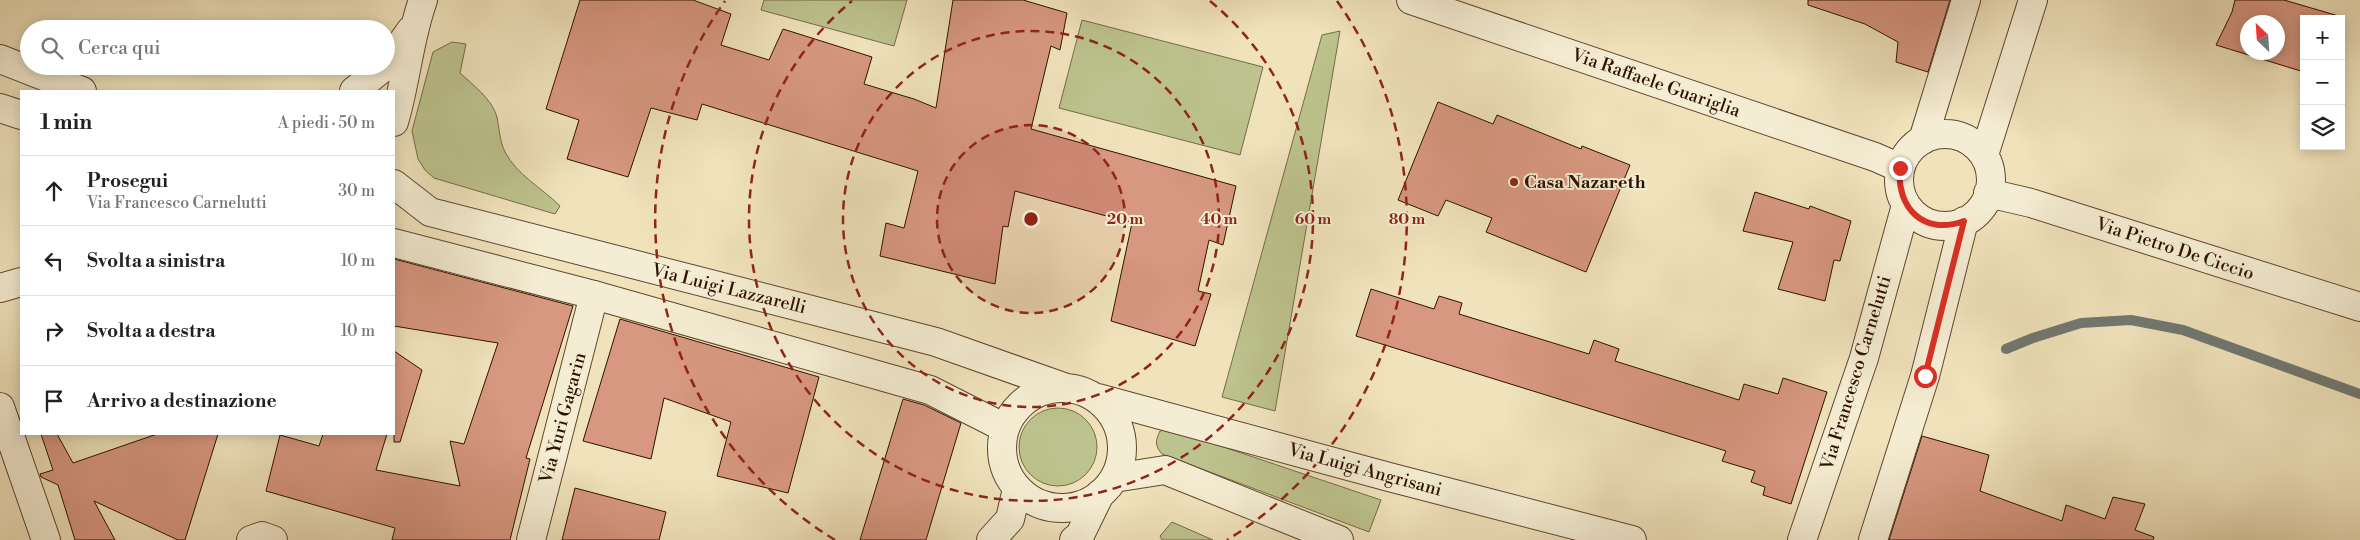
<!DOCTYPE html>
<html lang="it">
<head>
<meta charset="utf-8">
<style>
	:root { --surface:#fff; --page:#f2f2f2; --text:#202124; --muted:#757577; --line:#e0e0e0 }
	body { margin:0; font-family:"Libre Bodoni",serif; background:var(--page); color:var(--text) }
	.controls { position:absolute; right:15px; top:15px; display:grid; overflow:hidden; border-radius:0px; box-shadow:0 2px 12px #0003 }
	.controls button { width:45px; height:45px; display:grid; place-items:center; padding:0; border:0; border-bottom:1px solid var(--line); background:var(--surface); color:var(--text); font:25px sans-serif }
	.compass { position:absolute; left:2240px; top:15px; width:45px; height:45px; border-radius:50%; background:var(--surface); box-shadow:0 2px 12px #0003; rotate:335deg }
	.stop { position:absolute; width:15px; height:15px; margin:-11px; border:4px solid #d93025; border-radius:50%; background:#fff }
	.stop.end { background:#d93025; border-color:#fff; box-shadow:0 1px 5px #0008 }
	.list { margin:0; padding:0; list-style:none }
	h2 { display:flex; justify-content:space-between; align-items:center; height:65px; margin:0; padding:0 20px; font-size:21px }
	h2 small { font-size:16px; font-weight:400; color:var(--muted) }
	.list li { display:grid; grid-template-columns:32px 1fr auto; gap:15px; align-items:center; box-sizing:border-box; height:70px; padding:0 20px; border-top:1px solid var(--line) }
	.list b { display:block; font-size:19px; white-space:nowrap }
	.list p { margin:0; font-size:16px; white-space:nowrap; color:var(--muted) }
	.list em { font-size:16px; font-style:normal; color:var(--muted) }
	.icon { flex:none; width:28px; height:28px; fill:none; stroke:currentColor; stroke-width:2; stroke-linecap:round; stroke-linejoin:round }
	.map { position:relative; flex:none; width:2360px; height:540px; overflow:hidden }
	.search { position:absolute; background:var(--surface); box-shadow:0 2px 12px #0003; left:20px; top:20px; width:375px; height:55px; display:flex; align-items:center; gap:12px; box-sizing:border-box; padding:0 18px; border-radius:28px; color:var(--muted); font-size:19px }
	.panel { position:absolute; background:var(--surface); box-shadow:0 2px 12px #0003; left:20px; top:90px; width:375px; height:345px; border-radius:0px }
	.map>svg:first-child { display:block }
	.green { fill:#bdc38e; stroke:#766a48 }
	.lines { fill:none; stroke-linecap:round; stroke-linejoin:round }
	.stream { stroke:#717871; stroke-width:10 }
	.building { fill:#d79780; stroke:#2e1101; fill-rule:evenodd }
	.minor-casing { stroke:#5e4630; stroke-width:30 }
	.tertiary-casing { stroke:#5e4630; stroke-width:30 }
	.minor { stroke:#f5edd3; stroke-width:28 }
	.tertiary { stroke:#f5edd3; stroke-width:28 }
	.route { stroke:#d93025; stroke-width:6 }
	.ring { fill:none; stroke:#8f2418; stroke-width:2.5; stroke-dasharray:9 6 }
	.poi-dot { fill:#8f2418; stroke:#f5edd3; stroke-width:2 }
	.labels { text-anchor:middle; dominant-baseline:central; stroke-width:4; stroke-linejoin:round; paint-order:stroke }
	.street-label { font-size:18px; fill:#2e1101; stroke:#f5edd3 }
	.poi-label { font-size:18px; font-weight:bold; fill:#2e1101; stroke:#f5edd3; text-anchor:start }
	.centre { fill:#8f2418; stroke:#f5edd3; stroke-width:2.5 }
	.ring-label { font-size:15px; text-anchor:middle; font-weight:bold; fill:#8f2418; stroke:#f5edd3; stroke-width:4; stroke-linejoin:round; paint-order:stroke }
</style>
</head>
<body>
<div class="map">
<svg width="2360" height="540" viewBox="0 0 2360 540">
	<rect width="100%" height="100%" fill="#f0e3bc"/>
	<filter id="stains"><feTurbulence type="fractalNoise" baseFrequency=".004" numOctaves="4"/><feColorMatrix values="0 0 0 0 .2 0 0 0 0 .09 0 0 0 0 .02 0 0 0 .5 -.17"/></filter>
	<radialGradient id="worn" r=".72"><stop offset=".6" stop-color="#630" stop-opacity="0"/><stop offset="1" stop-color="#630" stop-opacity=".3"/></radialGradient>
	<!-- green -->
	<path class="green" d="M 764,0 L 907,0 L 894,46 L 761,10 Z
		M 1082,20 L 1263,67 L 1240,155 L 1059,108 Z
		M 1340,31 L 1275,411 L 1222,397 L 1322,35 Z
		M 452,42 L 466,44 L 460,73 C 473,85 492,99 497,117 C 499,128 500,142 505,152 C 517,175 542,188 560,206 L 555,214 L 434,178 L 425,170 L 418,159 L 412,131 L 433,52 Z
		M1019 447a39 39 0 1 1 78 0a39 39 0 1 1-78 0Z
		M 1170,429 L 1381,500 L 1369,532 L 1162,454 C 1155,446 1155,441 1160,431 Z
		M 1172,522 L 1213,540 L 1162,540 L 1160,536 Z"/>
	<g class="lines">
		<!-- stream -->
		<path class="stream" d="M 2006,349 L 2033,338 L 2081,323 L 2131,320 L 2183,330 L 2360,394"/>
	</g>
	<!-- building -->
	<path class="building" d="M 580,0 L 693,0 L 731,14 L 721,45 L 769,60 L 783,29 L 872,57 L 864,84 L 914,99 L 936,108 L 953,0 L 1023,0 L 1067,13 L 1060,50 L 1051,46 L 1031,129 L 1236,186 L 1223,245 L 1209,240 L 1198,291 L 1211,294 L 1195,346 L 1111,321 L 1132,223 L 1015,191 L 1008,227 L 1003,226 L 995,284 L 880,256 L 886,223 L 904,228 L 918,171 L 702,104 L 697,120 L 651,108 L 628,177 L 567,159 L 579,120 L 546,109 Z
		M 1808,0 L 1950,0 L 1928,72 L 1896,62 L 1898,42 L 1865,24 L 1808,5 Z
		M 2235,0 L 2284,0 L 2342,17 L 2341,21 L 2341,19 L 2304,19 L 2304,72 L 2216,45 L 2232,12 ZM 2248,22 L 2278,22 L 2278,52 L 2248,52 Z
		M 1438,102 L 1493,124 L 1497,115 L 1581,149 L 1582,146 L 1630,165 L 1586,272 L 1486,232 L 1492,218 L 1446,200 L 1438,216 L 1398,200 Z
		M 1755,192 L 1809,209 L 1810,206 L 1851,221 L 1840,261 L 1834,260 L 1825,301 L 1778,289 L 1793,242 L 1743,231 Z
		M 394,259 L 573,306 L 526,458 L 530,459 L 510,540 L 392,540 L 395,528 L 266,491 L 280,435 L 319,446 L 323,434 L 387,434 L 376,470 L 460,486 L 450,441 L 464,444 L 498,343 L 394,326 Z
		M 1371,289 L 1434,309 L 1439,296 L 1462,303 L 1459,314 L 1589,354 L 1594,340 L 1619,349 L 1615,361 L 1739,400 L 1744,384 L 1778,394 L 1783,378 L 1827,392 L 1791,504 L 1763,495 L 1765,487 L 1751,482 L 1755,471 L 1722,461 L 1726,451 L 1356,336 Z
		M 620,319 L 819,377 L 788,493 L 717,476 L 731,422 L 664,398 L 651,459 L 583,441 Z
		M 394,351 L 422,370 L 400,442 L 394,442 Z
		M 903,399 L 924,405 L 961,423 L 926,540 L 860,540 Z
		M 41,434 L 57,434 L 73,463 L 157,434 L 218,434 L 185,540 L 178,540 L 94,501 L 115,540 L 75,540 L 58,485 L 41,477 L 40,474 L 53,470 Z
		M 1922,436 L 1989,455 L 1980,491 L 2062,521 L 2066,505 L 2105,519 L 2113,497 L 2145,504 L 2135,530 L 2154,537 L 2153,540 L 1889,540 Z
		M 575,488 L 666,512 L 659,540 L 562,540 Z"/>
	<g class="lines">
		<defs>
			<path id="minor" d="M 1411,0 L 1875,157 L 1900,168
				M 386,65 L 411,30
				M 354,91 L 385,66
				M 394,122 C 406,82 409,39 423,0
				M1899 180a46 46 0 1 1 92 0a46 46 0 1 1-92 0Z
				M 1923,140 L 1966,0
				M 1984,155 L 2033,0
				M 1988,193 L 2031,203 L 2360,307
				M 0,288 L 21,282
				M 0,407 L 46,540
				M 251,540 L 262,536 L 273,540
				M 531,540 L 594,295
				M 991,540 L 1010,519 L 1017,489
				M 1074,540 L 1080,535 L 1100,494
				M 1802,540 L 1864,358 L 1906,205
				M 1873,540 L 1925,376 L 1964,221"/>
			<path id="tertiary" d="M 0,59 L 82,91
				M 0,108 L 21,115
				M 394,184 L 430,212 L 936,342 L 1069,389
				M 394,243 L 594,295 L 930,390 L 1005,428
				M1002 448a60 60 0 1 1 120 0a60 60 0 1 1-120 0Z
				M 1098,398 L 1389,477 L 1632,540
				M 1114,478 L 1165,470 L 1339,540"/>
		</defs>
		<!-- minor casing -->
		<use href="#minor" class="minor-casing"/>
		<!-- tertiary casing -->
		<use href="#tertiary" class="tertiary-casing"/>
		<!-- minor -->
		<use href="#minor" class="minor"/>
		<!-- tertiary -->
		<use href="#tertiary" class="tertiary"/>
	</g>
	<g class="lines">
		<!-- route -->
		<path class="route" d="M 1900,168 C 1896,208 1924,236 1964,221 L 1925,376"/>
	</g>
	<!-- distance rings -->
	<circle cx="1031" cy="219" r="94" fill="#8f2418" fill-opacity=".12"/>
	<g class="ring">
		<circle cx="1031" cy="219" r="94"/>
		<circle cx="1031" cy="219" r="188"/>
		<path d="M1210 1A282 282 0 1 1 852 1"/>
		<path d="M835 540A376 376 0 0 1 725 1M1337 1A376 376 0 0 1 1227 540"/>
	</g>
	<!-- markers -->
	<circle class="poi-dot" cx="1514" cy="182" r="5"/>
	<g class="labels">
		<!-- street labels -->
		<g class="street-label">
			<text transform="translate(1656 83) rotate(19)">Via Raffaele Guariglia</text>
			<text transform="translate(2175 249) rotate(18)">Via Pietro De Ciccio</text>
			<text transform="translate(729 289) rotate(14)">Via Luigi Lazzarelli</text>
			<text transform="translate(1856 373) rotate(-73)">Via Francesco Carnelutti</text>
			<text transform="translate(563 418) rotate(-75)">Via Yuri Gagarin</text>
			<text transform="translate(1365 470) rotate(15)">Via Luigi Angrisani</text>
		</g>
		<!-- poi labels -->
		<g class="poi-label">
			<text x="1524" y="182">Casa Nazareth</text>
		</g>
	</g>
	<circle cx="1031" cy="219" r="8" class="centre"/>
	<g class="ring-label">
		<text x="1125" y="224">20 m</text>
		<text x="1219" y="224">40 m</text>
		<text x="1313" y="224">60 m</text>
		<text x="1407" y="224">80 m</text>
	</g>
	<rect width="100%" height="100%" filter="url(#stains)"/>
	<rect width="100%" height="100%" fill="url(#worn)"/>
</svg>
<div class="controls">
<button>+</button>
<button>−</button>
<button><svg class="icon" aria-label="layers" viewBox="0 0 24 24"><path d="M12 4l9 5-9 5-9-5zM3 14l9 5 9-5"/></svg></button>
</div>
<svg class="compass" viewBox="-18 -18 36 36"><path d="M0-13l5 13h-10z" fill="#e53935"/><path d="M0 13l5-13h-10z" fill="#757577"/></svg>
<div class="stop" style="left:1925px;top:376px"></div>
<div class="stop end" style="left:1900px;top:168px"></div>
<div class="search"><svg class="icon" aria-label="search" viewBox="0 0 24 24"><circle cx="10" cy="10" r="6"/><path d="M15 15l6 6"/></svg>Cerca qui</div>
<section class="panel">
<h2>1 min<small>A piedi · 50 m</small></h2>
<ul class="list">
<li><svg class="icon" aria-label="ahead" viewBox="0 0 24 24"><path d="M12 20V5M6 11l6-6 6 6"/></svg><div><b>Prosegui</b><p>Via Francesco Carnelutti</p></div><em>30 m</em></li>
<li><svg class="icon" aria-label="left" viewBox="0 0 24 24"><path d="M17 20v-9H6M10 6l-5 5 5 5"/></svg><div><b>Svolta a sinistra</b></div><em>10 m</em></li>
<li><svg class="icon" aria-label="right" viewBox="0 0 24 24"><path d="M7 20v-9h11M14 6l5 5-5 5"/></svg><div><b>Svolta a destra</b></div><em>10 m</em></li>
<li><svg class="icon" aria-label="arrive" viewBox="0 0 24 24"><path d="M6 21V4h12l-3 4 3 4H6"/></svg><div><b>Arrivo a destinazione</b></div></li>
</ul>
</section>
</div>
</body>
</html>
